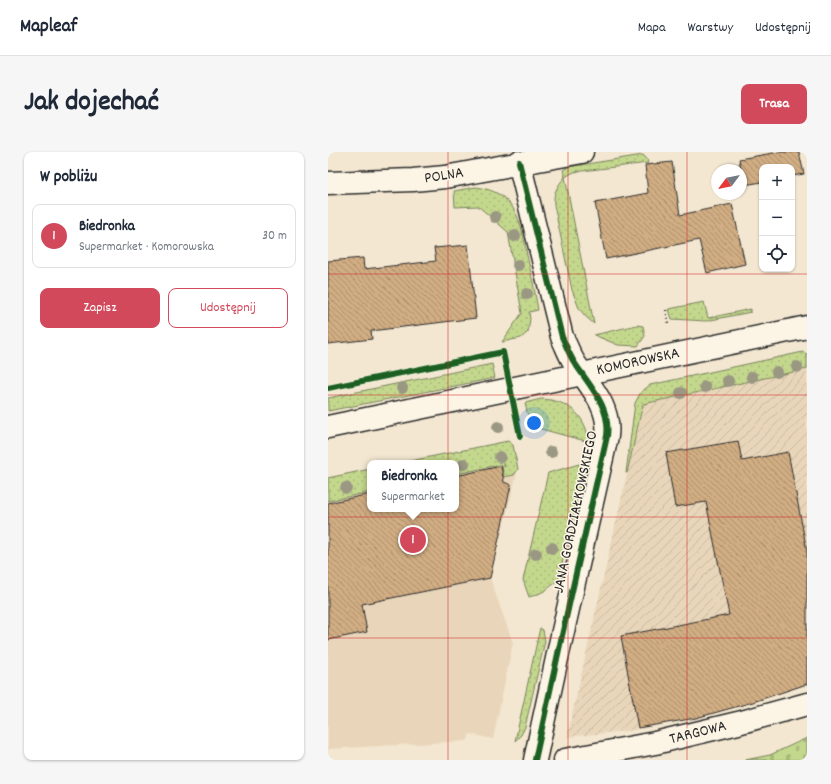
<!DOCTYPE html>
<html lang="pl">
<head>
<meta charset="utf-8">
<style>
	:root { --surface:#fff; --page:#f6f6f7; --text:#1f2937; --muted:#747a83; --line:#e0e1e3; --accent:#d1495b }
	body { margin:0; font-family:Dekko,sans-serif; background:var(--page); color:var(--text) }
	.controls { position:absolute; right:12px; top:12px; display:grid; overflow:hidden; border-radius:8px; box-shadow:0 1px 3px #0004 }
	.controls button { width:36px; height:36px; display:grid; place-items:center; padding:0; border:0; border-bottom:1px solid var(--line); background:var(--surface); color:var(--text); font:20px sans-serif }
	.compass { position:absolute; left:383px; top:12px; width:36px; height:36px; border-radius:50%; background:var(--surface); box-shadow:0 1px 3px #0004; rotate:238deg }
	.you { position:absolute; left:206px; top:271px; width:14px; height:14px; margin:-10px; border:3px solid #fff; border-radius:50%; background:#1a73e8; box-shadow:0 0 0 6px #1a73e833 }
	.badge { display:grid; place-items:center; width:26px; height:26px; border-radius:50%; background:var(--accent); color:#fff; font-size:13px; font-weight:700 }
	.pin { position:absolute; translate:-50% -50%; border:2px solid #fff; box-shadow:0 1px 4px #0006 }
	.popup { position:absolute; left:39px; top:308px; width:92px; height:52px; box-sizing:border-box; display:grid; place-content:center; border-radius:8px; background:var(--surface); filter:drop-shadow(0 1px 3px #0005); font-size:13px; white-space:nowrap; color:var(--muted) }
	.popup b { font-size:15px; color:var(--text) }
	.popup::after { content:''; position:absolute; left:50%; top:100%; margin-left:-8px; border:8px solid transparent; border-top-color:var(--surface) }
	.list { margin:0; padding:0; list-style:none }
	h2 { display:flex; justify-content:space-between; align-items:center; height:52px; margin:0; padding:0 16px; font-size:17px }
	h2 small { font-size:13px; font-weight:400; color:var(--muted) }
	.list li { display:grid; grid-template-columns:26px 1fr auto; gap:12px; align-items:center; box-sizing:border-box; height:64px; margin:0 8px 8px; padding:0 8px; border:1px solid var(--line); border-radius:8px }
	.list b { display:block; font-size:15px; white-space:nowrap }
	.list p { margin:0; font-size:13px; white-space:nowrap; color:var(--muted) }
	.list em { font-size:13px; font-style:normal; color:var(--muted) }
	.actions { display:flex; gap:8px; padding:12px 16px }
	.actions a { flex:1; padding:9px 0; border:1px solid var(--accent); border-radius:8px; text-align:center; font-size:14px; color:var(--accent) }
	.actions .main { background:var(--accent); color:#fff }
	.icon { flex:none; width:22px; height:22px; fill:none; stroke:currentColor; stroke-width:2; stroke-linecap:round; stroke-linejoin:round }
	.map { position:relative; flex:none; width:479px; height:608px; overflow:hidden; border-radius:8px }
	header { display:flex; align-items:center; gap:24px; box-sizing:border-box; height:56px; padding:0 20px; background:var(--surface); border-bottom:1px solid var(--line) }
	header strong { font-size:19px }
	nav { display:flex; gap:22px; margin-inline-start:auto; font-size:14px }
	.intro { display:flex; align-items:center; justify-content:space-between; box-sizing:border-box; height:96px; padding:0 24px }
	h1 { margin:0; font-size:28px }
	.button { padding:10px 18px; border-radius:8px; background:var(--accent); color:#fff; font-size:14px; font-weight:700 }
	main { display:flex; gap:24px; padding:0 24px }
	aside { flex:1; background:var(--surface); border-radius:8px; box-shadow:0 1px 3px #0004 }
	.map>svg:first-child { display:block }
	.built { fill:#e9d6ba }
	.industrial { fill:url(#industrial-furrows) }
	.grass { fill:url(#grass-dots); stroke:#78825c }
	.cemetery { fill:url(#cemetery-stones); stroke:#78825c }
	.building { fill:url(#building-back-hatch); stroke:#2b2b2b }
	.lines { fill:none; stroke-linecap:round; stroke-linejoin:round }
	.minor-casing { stroke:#2b2b2b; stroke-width:25 }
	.path { stroke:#2b2b2b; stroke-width:2.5; stroke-dasharray:1 3; stroke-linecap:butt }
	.minor { stroke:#fcf5e5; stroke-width:22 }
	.cycleway-casing { stroke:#fcf5e5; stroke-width:8 }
	.cycleway { stroke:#1b5e20; stroke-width:6 }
	.tree { fill:#9a9783 }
	.grid { fill:none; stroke:#d62828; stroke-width:1; stroke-opacity:0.55 }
	.labels { text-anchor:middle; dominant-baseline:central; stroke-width:3; stroke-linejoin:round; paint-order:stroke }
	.street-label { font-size:16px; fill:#2b2b2b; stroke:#fcf5e5 }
</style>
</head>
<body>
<header>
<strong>Mapleaf</strong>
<nav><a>Mapa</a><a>Warstwy</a><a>Udostępnij</a></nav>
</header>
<div class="intro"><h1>Jak dojechać</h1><a class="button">Trasa</a></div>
<main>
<aside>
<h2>W pobliżu<small></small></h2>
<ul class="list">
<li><span class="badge">1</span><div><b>Biedronka</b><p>Supermarket · Komorowska</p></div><em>30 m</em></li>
</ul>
<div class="actions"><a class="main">Zapisz</a><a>Udostępnij</a></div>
</aside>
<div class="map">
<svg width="479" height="608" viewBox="0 0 479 608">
	<defs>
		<pattern id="industrial-furrows" width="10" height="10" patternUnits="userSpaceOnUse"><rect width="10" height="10" fill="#e9d6ba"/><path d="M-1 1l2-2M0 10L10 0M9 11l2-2" fill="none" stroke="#c8b8a0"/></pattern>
		<pattern id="grass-dots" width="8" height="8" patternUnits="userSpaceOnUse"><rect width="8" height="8" fill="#c4d88d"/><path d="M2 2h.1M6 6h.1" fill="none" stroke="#a9ba7a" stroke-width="1.8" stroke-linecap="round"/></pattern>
		<pattern id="cemetery-stones" width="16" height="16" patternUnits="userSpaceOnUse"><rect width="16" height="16" fill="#c4d88d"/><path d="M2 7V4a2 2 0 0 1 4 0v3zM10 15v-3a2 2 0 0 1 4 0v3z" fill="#a9ba7a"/></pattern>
		<pattern id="building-back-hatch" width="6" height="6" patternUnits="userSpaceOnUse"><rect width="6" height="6" fill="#d1ad83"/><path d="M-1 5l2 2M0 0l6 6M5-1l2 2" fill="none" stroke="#aa8d6b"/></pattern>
	</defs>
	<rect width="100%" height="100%" fill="#f3e7d1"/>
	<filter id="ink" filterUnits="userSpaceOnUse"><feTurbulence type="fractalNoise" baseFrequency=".025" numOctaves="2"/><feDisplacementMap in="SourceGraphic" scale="8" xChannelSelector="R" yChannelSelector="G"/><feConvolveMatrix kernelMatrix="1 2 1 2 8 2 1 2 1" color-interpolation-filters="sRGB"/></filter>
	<g filter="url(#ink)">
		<!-- built -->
		<path class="built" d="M 180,289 L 185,293 L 190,317 L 162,426 L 185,491 L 165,587 L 142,582 L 139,589 L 0,597 L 0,325 L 42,317 L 42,357 L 128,357 L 128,311 L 71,311 Z"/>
		<!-- industrial -->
		<path class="industrial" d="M 479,217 L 479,532 L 425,550 L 368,565 L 310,576 L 308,578 L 239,585 L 315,252 Z"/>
		<!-- grass -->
		<path class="grass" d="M 315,3 L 319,7 L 320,11 L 246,20 L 237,25 L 266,172 L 257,164 L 251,156 L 244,138 L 226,53 C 225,41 229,34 237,25 L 235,18 L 240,15 Z
			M 148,35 C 188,40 193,69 199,103 C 203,121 207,139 210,158 L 201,160 L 202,167 L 200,180 L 193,186 L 174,190 L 194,161 L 180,80 L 150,54 L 127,55 L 126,39 Z
			M 376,150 L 380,166 L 423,157 L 423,160 L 378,169 L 344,167 L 341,157 Z
			M 309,173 L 315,174 L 317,184 L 310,194 L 290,193 L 266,183 Z
			M 475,200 L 479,202 L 479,217 L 315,252 L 299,321 L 298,321 L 307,251 L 313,240 L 322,233 Z
			M 164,212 L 167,226 L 0,259 L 0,246 Z
			M 213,247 C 240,248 258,263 261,290 L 209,276 C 199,267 200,263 197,251 Z
			M 180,289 L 185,293 L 190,317 L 186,323 L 176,325 L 174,315 L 177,314 L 176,312 L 128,322 L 128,311 L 72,311 Z
			M 258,310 L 231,425 C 224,436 213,442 201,445 L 195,428 L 220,321 Z
			M 42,317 L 42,340 L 0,349 L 0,326 Z
			M 212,476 L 215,478 L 217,489 L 197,575 L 193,583 L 187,589 Z"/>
		<!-- cemetery -->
		<path class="cemetery" d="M 479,586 L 479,608 L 417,608 L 442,603 Z"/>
		<!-- building -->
		<path class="building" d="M 451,0 L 471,0 L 476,22 L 464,24 L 464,15 L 434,15 L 434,30 L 416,33 L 411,7 Z
			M 344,10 L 352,63 L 404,52 L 417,112 L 379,121 L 371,88 L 278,107 L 267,51 L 320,41 L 317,13 Z
			M 140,93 L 148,166 L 43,179 L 44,187 L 0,192 L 0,109 L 35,106 L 36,117 L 108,109 L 106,96 Z
			M 410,289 L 414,309 L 460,300 L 479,399 L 479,532 L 425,550 L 368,566 L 310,576 L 293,484 L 401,463 L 378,350 L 347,355 L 338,301 Z
			M 173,314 L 176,330 L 183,333 L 162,426 L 34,452 L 39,480 L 0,488 L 0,351 L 42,342 L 42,357 L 128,357 L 128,324 Z"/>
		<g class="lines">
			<defs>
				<path id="minor" d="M 191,10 L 234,185 C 238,193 241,202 246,210 C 261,233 283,255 279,284 L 233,488 L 207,608
					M 0,31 L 85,28 L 117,25 L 254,0
					M 0,275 L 479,175
					M 237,608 L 327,591 L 410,571 L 479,552"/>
			</defs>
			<!-- minor casing -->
			<use href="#minor" class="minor-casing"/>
			<!-- path -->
			<path class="path" d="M 338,158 L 341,172"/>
			<!-- minor -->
			<use href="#minor" class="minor"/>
			<defs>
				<path id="cycleway" d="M 191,10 L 234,185 C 238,193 241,202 246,210 C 261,233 283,255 279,284 L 233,488 L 207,608
					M 0,236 L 175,200 L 192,284"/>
			</defs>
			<!-- cycleway casing -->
			<use href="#cycleway" class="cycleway-casing"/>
			<!-- cycleway -->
			<use href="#cycleway" class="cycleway"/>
		</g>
		<!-- trees -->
		<g class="tree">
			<circle cx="167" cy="65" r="6"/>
			<circle cx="187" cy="84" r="6"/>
			<circle cx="190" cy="113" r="6"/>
			<circle cx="199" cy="142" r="6"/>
			<circle cx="469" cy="215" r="6"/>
			<circle cx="449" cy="220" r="6"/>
			<circle cx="424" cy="225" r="6"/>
			<circle cx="400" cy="229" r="6"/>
			<circle cx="377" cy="235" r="6"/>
			<circle cx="74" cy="236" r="6"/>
			<circle cx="353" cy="241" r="6"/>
			<circle cx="170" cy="275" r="6"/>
			<circle cx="223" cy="300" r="6"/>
			<circle cx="172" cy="305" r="6"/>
			<circle cx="136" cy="312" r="6"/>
			<circle cx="18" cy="336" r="6"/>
			<circle cx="224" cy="396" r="6"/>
			<circle cx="208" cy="402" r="6"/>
		</g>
	</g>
	<!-- grid -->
	<path class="grid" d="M 120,0 L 120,608M 240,0 L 240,608M 359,0 L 359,608M 0,122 L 479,122M 0,243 L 479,243M 0,365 L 479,365M 0,486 L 479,486"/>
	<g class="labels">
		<!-- street labels -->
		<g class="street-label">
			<text transform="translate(116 24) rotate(-9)">POLNA</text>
			<text transform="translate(310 210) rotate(-12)">KOMOROWSKA</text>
			<text transform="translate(248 360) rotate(-78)">JANA GORDZIAŁKOWSKIEGO</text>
			<text transform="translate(370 581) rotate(-14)">TARGOWA</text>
		</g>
	</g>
</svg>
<div class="controls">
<button>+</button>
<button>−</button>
<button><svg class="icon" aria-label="locate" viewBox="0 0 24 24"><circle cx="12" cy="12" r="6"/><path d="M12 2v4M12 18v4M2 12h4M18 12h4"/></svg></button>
</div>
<svg class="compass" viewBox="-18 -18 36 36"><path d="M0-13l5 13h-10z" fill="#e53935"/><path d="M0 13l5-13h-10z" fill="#747a83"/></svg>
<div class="you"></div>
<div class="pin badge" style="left:85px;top:388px">1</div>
<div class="popup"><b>Biedronka</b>Supermarket</div>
</div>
</main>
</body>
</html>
